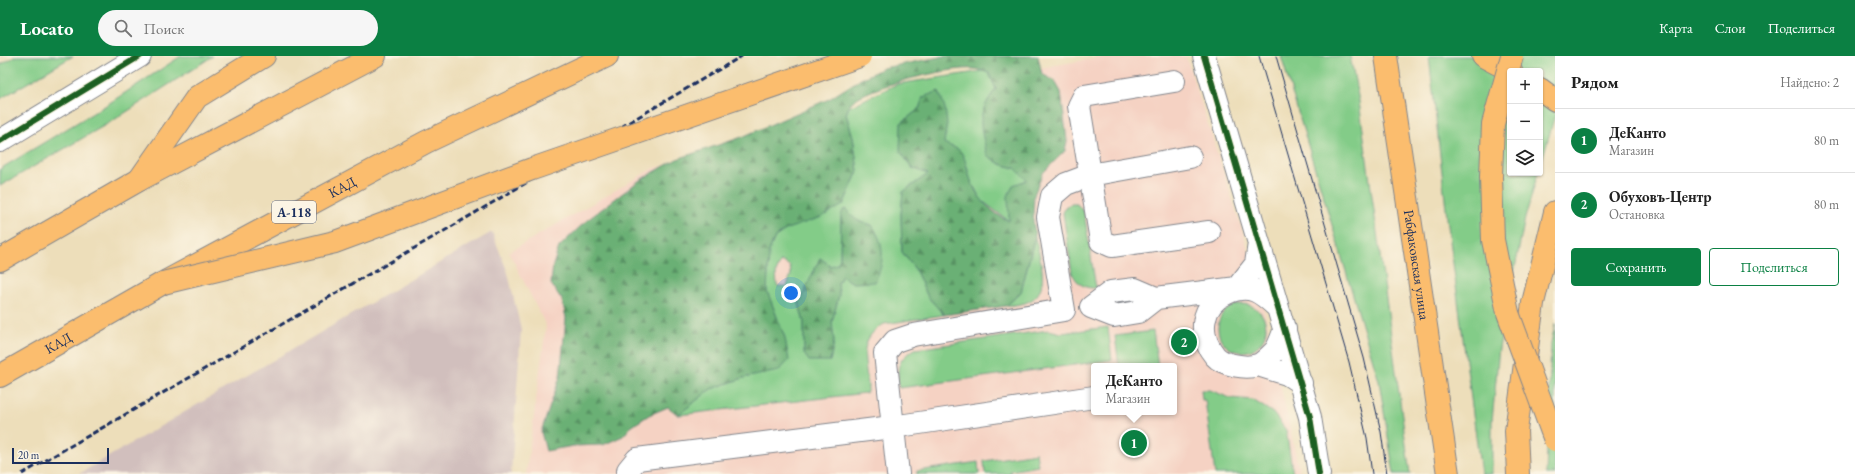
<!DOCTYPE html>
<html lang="ru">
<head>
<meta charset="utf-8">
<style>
	:root { --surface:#fff; --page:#f6f6f6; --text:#222; --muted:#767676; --line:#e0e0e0; --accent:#0b8043 }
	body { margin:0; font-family:"EB Garamond",serif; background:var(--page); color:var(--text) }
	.controls { position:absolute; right:12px; top:12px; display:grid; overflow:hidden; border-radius:4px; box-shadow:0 1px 3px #0004 }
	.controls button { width:36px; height:36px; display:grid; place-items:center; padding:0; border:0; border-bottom:1px solid var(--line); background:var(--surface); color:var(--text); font:20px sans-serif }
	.scale { position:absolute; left:12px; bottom:10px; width:97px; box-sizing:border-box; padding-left:4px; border:2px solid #1b2f5e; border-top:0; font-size:11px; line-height:14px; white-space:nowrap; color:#1b2f5e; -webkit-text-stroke:3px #fcf5e5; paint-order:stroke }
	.you { position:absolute; left:791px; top:237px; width:14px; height:14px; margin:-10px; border:3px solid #fff; border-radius:50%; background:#1a73e8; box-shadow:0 0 0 6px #1a73e833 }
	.badge { display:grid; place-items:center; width:26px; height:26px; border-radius:50%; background:var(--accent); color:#fff; font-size:13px; font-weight:700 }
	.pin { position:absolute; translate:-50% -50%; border:2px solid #fff; box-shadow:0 1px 4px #0006 }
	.popup { position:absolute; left:1091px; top:307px; width:86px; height:52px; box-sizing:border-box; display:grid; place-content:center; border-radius:4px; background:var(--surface); filter:drop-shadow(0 1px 3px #0005); font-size:13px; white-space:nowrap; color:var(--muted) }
	.popup b { font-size:15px; color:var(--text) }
	.popup::after { content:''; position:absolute; left:50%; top:100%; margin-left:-8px; border:8px solid transparent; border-top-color:var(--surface) }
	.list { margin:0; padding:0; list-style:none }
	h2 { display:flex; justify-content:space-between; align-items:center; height:52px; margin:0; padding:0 16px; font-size:17px }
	h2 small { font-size:13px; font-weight:400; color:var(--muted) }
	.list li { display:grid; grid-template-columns:26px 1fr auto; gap:12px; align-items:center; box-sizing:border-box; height:64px; padding:0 16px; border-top:1px solid var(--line) }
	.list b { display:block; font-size:15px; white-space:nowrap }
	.list p { margin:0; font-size:13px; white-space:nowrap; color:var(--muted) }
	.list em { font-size:13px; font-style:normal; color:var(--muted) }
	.actions { display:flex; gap:8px; padding:12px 16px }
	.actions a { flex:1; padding:9px 0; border:1px solid var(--accent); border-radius:4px; text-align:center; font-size:14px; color:var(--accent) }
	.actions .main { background:var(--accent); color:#fff }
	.icon { flex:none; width:22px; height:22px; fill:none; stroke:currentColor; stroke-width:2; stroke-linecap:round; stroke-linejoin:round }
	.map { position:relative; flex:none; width:1555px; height:418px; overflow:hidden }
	header { display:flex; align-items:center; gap:24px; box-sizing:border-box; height:56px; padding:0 20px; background:var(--accent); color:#fff }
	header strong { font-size:19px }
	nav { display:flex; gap:22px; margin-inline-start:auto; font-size:14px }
	.search { width:280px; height:36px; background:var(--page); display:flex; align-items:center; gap:10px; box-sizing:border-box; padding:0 14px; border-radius:22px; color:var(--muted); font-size:15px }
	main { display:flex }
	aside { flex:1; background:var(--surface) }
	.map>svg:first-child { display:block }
	.built { fill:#f5d2c3; fill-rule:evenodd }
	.industrial { fill:#d1bfbd }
	.grass { fill:#83cc88; stroke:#4f7e73; fill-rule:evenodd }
	.forest { fill:url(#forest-firs); stroke:#427069 }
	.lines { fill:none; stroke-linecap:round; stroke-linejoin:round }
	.minor-casing { stroke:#84868c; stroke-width:24 }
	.major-casing { stroke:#84868c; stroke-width:24 }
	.highway-casing { stroke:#84868c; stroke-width:24 }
	.minor { stroke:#fff; stroke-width:22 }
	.major { stroke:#fbbd6e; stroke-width:22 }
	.highway { stroke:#fbbd6e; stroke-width:22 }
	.tram { stroke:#1b2f5e; stroke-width:1 }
	.rail { stroke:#1b2f5e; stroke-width:3; stroke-dasharray:6 3; stroke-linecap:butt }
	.major-bridge-casing { stroke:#84868c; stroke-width:24; stroke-linecap:butt }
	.major-bridge { stroke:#fbbd6e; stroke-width:22 }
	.cycleway-casing { stroke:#fcf5e5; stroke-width:8 }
	.cycleway { stroke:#1b5e20; stroke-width:6 }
	.labels { text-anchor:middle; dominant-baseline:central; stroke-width:3.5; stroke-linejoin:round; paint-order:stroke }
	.shield { fill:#fcf5e5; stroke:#5e6a86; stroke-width:1 }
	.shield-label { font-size:13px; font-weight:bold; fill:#1b2f5e }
	.street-label { font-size:14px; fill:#1b2f5e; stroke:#fcf5e5 }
</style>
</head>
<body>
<header>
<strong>Locato</strong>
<div class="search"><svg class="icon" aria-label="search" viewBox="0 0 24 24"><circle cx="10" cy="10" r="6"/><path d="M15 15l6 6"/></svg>Поиск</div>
<nav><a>Карта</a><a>Слои</a><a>Поделиться</a></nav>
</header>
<main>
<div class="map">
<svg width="1555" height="418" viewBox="0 0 1555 418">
	<defs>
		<pattern id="forest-firs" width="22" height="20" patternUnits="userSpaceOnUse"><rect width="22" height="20" fill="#6ab074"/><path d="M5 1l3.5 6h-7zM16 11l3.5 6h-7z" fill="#569062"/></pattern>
	</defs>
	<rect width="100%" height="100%" fill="#fcf5e5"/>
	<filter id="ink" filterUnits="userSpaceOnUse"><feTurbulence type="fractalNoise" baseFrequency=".025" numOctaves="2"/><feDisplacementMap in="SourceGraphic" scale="8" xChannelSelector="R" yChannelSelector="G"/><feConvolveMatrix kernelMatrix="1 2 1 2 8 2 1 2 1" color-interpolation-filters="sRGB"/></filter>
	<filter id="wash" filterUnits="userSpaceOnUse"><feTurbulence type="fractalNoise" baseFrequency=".012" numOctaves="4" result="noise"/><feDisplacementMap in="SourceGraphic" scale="16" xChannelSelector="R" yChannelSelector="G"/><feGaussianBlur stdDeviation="0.9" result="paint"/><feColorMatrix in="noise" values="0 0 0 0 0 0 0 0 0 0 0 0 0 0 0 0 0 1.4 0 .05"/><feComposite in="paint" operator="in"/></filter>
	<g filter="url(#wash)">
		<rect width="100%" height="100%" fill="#eddeba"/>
		<!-- built -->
		<path class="built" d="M 1106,0 L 1186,0 L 1256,217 L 1300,418 L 526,418 L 546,270 L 509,196 L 652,113 L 897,38 ZM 1094,310 L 1174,310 L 1174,356 L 1094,356 Z"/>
		<!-- industrial -->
		<path class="industrial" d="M 492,176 L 508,217 L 521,274 L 511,418 L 79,418 Z"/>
		<!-- grass -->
		<path class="grass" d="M 16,0 L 73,0 L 0,43 L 0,9 Z
			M 181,0 L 213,0 L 114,64 L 0,130 L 0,113 L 108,48 Z
			M 1281,0 L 1350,0 L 1359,45 L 1410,418 L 1394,418 L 1379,325 Z
			M 1429,0 L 1555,0 L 1555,59 L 1540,111 L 1540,15 L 1510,15 L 1510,117 L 1538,117 L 1525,162 L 1499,292 L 1492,365 L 1492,418 L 1481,418 L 1447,162 Z
			M 983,15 L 989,17 L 996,33 C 976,60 981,68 987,99 L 1000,108 L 1015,112 L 1027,124 L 1009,165 L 981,144 L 970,123 L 967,110 L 944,87 L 944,83 L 946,78 L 923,41 L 919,53 L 901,67 L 928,118 L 903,136 L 901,158 L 902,196 L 915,213 L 928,241 L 944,259 L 884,268 C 860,282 864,298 867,322 C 868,328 869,332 866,337 L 678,359 L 711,333 L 743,322 L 771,316 L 785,282 L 767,235 L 769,195 L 775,181 L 787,173 L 843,149 L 858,115 L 853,81 L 846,58 L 849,51 L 897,28 ZM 841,160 C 853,161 860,167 872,169 L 853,227 L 842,220 L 838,227 L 839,239 L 832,266 L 834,286 L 830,305 L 804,298 L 804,267 L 799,247 L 820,202 L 831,210 L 837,208 L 840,203 ZM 781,205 L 790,210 L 791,218 L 787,230 L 777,230 L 776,216 Z
			M 1072,148 L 1077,148 L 1084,156 L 1096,232 C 1084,233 1077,227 1072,217 L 1063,157 L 1066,150 Z
			M 1035,180 C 1039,200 1054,238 1025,247 C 1019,249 1012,249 1006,250 L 1021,236 Z
			M1218 272a24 24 0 1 1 48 0a24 24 0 1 1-48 0Z
			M 1555,268 L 1555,418 L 1546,418 L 1551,287 Z
			M 1108,271 L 1112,304 L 899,332 C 897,312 896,304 915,293 L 1049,274 L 1061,277 Z
			M 1153,275 L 1158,310 L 1119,310 L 1115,280 Z
			M 1201,334 L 1210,334 L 1230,342 L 1253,344 L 1273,357 L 1286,374 L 1293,418 L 1215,418 L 1205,344 L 1202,344 Z
			M 1036,397 L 1038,410 L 1010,415 L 1011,418 L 985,418 L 984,405 Z
			M 978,406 L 979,418 L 917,418 L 917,415 Z"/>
		<!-- forest -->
		<path class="forest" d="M 945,0 L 1038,0 L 1042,18 L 1055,25 L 1061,36 L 1067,85 L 1065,95 L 1043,117 L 1034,139 L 1033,162 L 1035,180 L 1021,236 L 1006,250 L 944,259 L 928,241 L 915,213 L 902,196 L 901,158 L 903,136 L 928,118 L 912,112 L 900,95 L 901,67 L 919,53 L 923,41 L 939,35 L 945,52 L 947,67 L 944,87 C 949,90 955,91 959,94 C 966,100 967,114 970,122 C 976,141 991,157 1009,165 L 1008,140 L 1013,129 L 1027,124 L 1015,112 L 1000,108 L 987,99 C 980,67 975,61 996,33 L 989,17 C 984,16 979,13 974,13 C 953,10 864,31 851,47 C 849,50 847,55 846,58 L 853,81 L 858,115 L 843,149 L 822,161 L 787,173 L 775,181 L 769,195 L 767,235 L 785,282 L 789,304 L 779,315 L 743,322 L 711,333 L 678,359 L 668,351 L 649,359 L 631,371 L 623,380 L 603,389 L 573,390 L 546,395 L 541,376 L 560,321 L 566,262 L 562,244 L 551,228 L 553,209 L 559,191 L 586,165 L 640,124 L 677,103 L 742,81 L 829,43 L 859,24 L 883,12 Z
			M 847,153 C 854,164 860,167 872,169 C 885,188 885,206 875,226 L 853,227 L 842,220 L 838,227 L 839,239 L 832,266 L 834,286 L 830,305 L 809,305 L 804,298 L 804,267 L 799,247 L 820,202 L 831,210 L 837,208 L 840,203 L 841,160 L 843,154 Z"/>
	</g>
	<g filter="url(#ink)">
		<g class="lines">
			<defs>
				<path id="minor" d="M 1204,0 L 1310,361 L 1319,418
					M 1174,25 L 1084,40 L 1079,50 L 1101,185 L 1112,190 L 1209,176
					M 0,85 L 140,0
					M 1135,233 L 1156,242 L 1138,256 L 1114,260 L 1091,251 L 1111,236 Z
					M 1156,242 L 1237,232 L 1256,208 L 1259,187
					M 1278,252 C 1262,237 1250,226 1227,237 C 1201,248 1197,278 1215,300 C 1223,309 1246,313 1258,309 C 1263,307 1271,299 1275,295 C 1279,290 1282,280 1285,273
					M 1258,309 L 1287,318 L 1301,327
					M 628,418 L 628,414 L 637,403 L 892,371 L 1094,341
					M 898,418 L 885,297 L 895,285 L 913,279 L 1064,254 L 1048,161 L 1052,140 L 1066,128 L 1090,119 L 1190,101"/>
				<g id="major">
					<path id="s1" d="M 1386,0 L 1448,418"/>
					<path d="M 1483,0 L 1511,15"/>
					<path d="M 1540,33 L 1555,44"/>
					<path d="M 139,124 L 197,41 L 264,0"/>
					<path d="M 1518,418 L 1516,375 L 1533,247 L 1555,156"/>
				</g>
				<g id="highway">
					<path d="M 0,204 L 139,124 L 375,0"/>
					<path id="s2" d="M 0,320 L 163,227 L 426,86 L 607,0"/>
				</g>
			</defs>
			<!-- minor casing -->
			<use href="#minor" class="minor-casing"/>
			<!-- major casing -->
			<use href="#major" class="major-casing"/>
			<!-- highway casing -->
			<use href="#highway" class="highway-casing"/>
			<!-- minor -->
			<use href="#minor" class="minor"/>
			<!-- major -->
			<use href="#major" class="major"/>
			<!-- highway -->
			<use href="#highway" class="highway"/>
			<!-- tram -->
			<path class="tram" d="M 1259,0 L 1349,306 L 1367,382 L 1372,418
				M 1276,0 L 1364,302 L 1381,376 L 1387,418"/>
			<!-- rail -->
			<path class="rail" d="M 22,418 L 451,171 L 742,0"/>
			<defs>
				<path id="major-bridge" d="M 1512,0 L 1493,68 L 1491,121 L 1493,184 L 1508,257 L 1555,384
					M 163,227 L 335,186 L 532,113 L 860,0"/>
			</defs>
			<!-- major-bridge casing -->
			<use href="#major-bridge" class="major-bridge-casing"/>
			<!-- major-bridge -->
			<use href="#major-bridge" class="major-bridge"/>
			<defs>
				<path id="cycleway" d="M 1204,0 L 1310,361 L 1319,418
					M 0,85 L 140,0"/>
			</defs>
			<!-- cycleway casing -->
			<use href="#cycleway" class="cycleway-casing"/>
			<!-- cycleway -->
			<use href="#cycleway" class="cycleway"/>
		</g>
	</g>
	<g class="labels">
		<!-- shield labels -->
		<rect class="shield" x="272" y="145" width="44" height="22" rx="3"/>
		<g class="shield-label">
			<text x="294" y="156">А-118</text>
		</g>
		<!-- street labels -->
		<g class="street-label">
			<text stroke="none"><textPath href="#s2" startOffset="391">КАД</textPath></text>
			<text stroke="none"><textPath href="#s1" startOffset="211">Рабфаковская улица</textPath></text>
			<text stroke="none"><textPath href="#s2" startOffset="67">КАД</textPath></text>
		</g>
	</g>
</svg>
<div class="controls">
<button>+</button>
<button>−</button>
<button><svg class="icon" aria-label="layers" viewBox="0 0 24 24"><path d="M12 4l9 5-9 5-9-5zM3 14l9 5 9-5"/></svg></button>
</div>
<div class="scale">20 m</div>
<div class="you"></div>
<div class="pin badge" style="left:1134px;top:387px">1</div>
<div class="popup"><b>ДеКанто</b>Магазин</div>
<div class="pin badge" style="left:1184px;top:286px">2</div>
</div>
<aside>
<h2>Рядом<small>Найдено: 2</small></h2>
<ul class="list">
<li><span class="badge">1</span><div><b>ДеКанто</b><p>Магазин</p></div><em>80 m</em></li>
<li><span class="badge">2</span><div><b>Обуховъ-Центр</b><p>Остановка</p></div><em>80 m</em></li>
</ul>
<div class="actions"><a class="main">Сохранить</a><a>Поделиться</a></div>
</aside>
</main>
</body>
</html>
